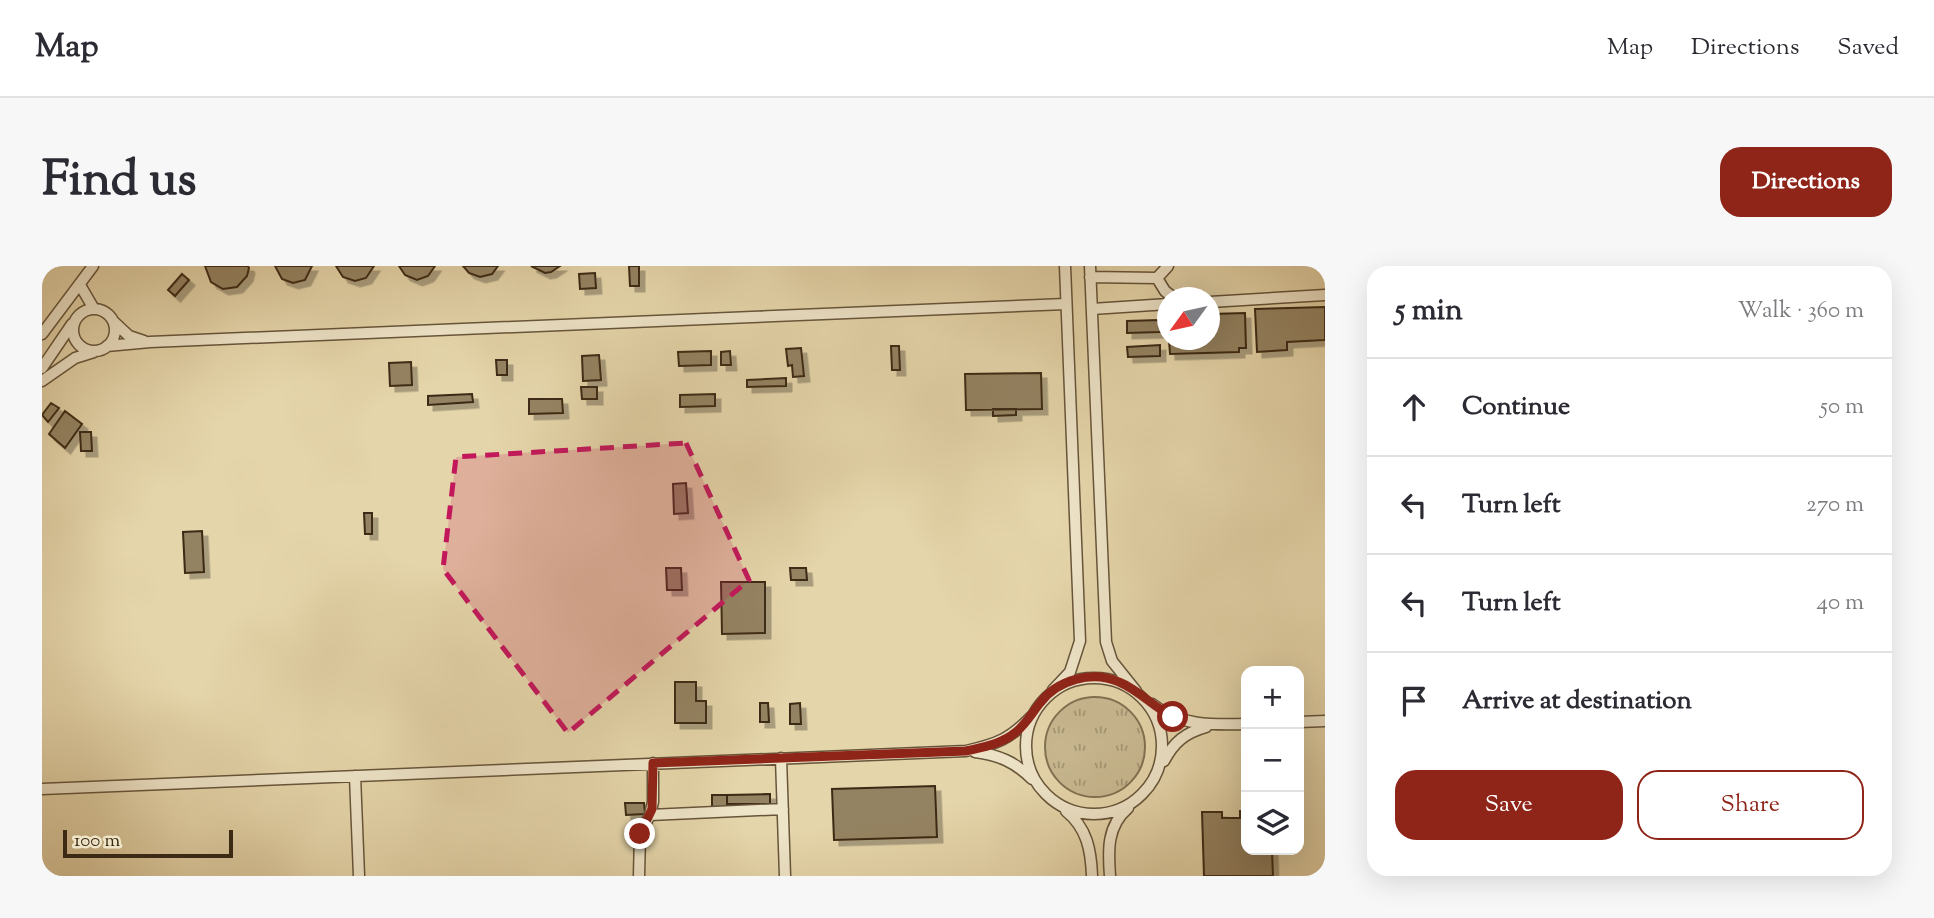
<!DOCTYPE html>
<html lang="en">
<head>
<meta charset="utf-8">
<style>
	:root { --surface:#fff; --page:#f7f7f7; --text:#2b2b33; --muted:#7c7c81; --line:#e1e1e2; --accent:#8f2418 }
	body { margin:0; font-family:"Sorts Mill Goudy",serif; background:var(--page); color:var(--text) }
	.controls { position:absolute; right:21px; bottom:21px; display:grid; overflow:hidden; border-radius:14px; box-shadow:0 7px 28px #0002 }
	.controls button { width:63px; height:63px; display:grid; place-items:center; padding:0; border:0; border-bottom:2px solid var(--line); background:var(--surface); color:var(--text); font:35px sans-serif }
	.compass { position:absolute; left:1115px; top:21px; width:63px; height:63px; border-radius:50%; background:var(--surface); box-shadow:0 7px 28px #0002; rotate:237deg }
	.scale { position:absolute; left:21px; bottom:18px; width:170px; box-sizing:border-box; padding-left:7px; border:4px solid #3d2a14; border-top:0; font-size:19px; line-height:24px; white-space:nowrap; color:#3d2a14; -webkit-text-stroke:5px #eee4c8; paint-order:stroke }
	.stop { position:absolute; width:21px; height:21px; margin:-16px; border:5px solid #8f2418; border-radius:50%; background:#fff }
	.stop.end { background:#8f2418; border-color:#fff; box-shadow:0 2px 7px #0008 }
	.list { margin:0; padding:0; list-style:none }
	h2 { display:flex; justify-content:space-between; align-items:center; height:91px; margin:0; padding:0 28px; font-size:30px }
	h2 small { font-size:23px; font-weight:400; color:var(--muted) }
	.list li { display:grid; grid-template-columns:46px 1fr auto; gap:21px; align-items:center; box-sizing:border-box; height:98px; padding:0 28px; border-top:2px solid var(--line) }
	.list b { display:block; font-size:26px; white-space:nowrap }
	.list em { font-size:23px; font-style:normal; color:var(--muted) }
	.actions { display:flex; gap:14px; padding:21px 28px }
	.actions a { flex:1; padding:16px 0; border:2px solid var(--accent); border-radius:21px; text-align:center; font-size:24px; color:var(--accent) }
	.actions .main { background:var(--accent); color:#fff }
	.icon { flex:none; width:38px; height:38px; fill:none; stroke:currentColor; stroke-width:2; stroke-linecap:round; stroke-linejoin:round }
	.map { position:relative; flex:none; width:1283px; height:610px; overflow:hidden; border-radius:21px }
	header { display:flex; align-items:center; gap:42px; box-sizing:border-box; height:98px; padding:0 35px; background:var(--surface); border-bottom:2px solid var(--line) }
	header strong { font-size:33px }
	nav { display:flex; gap:38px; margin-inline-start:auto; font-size:24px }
	.intro { display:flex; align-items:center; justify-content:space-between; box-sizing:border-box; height:168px; padding:0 42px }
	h1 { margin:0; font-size:49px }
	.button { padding:18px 32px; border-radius:21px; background:var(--accent); color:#fff; font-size:24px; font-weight:700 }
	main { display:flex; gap:42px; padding:0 42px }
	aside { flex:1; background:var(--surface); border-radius:21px; box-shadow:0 7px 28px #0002 }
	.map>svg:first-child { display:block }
	.grass { fill:url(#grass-tufts); stroke:#827152; stroke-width:2 }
	.building { fill:#948362; stroke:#3d2a14; stroke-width:2; filter:url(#shadow) }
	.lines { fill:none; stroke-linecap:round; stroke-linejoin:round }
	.minor-casing { stroke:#67553a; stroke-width:13 }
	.minor { stroke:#eee4c8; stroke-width:10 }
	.route { stroke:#8f2418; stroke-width:9 }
	.marked { fill:#c2185b; fill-opacity:0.2; stroke:#c2185b; stroke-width:5; stroke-dasharray:14 9; stroke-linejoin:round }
</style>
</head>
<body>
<header>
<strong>Map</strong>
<nav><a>Map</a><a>Directions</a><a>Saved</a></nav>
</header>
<div class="intro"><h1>Find us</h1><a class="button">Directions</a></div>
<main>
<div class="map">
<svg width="1283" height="610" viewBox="0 0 1283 610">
	<defs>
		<pattern id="grass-tufts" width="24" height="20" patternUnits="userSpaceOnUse" patternTransform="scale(1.75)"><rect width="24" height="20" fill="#c8b890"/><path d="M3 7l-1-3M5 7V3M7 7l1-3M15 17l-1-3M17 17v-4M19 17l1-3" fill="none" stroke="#a49674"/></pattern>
		<filter id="shadow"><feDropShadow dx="5.5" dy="5.5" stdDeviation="0" flood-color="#0004"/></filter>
	</defs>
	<rect width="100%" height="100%" fill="#e5d5aa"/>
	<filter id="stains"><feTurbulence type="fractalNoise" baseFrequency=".00286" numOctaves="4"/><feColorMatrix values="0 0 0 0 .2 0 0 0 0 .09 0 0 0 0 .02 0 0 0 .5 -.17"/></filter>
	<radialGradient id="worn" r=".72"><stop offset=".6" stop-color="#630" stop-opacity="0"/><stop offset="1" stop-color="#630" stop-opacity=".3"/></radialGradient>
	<!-- grass -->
	<path class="grass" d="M1003 481a50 50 0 1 1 100 0a50 50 0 1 1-100 0Z"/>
	<!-- building -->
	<path class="building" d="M 163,0 L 206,0 L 207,2 L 205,10 L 195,21 L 181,23 L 169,16 Z
		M 233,0 L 270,0 L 263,14 L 251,17 L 240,13 Z
		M 294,0 L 332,0 L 324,12 L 313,15 L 301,11 Z
		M 357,0 L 393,0 L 386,10 L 375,14 L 363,9 Z
		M 421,0 L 456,0 L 450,8 L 438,11 L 427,7 Z
		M 489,0 L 518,0 L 509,6 L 503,7 Z
		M 587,0 L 597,0 L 597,20 L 588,20 Z
		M 553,7 L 554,22 L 538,23 L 537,8 Z
		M 140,8 L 147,14 L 133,30 L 126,24 Z
		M 1283,41 L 1283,74 L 1245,76 L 1245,84 L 1215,86 L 1213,43 Z
		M 1203,47 L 1204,82 L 1197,82 L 1197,86 L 1128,88 L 1127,74 L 1168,74 L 1168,48 Z
		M 1117,54 L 1118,66 L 1085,67 L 1085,55 Z
		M 1118,79 L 1118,90 L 1086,91 L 1085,81 Z
		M 849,80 L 857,80 L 858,104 L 850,104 Z
		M 759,82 L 762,110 L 751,111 L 750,99 L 746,100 L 744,83 Z
		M 669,85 L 669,99 L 637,100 L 636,86 Z
		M 688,85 L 689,99 L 679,99 L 679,86 Z
		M 557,89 L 559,114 L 541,115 L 540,90 Z
		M 454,94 L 465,94 L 465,109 L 455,109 Z
		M 369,96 L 370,119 L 348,120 L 347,97 Z
		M 999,107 L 1000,143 L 924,144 L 923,108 Z
		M 744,112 L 744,120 L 705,121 L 705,114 Z
		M 539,121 L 555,121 L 555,133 L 540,133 Z
		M 430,128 L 431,136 L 386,139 L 386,130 Z
		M 673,128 L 673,140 L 638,141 L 638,129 Z
		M 487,133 L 520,133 L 521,147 L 487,148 Z
		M 9,137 L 17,142 L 6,156 L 0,149 Z
		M 951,143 L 974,143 L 974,149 L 951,150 Z
		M 23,145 L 40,158 L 23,182 L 7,168 Z
		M 38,166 L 49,166 L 50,185 L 39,185 Z
		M 644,217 L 646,247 L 632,248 L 631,218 Z
		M 322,247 L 330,247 L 330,268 L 323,268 Z
		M 160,265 L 162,306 L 143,307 L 141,266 Z
		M 624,302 L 639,302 L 640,324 L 625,324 Z
		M 748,302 L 764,302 L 765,314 L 749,314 Z
		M 679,316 L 723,316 L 723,367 L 680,368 Z
		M 633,416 L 654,416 L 654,435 L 664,435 L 664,457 L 633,457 Z
		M 718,437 L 726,437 L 727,456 L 718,456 Z
		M 758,437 L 759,458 L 748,458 L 748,438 Z
		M 893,520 L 895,571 L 792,574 L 790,523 Z
		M 728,528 L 728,538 L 685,538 L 685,529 Z
		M 670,529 L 685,529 L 685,541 L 670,541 Z
		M 583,537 L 602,537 L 603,548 L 584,549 Z
		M 1198,545 L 1204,545 L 1204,584 L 1230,584 L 1231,610 L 1162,610 L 1160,546 L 1180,546 L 1180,552 L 1198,552 Z"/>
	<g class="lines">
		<defs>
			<path id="minor" d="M 1048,0 L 1064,376 L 1070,395 L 1094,425
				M 1048,11 L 1115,12 L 1126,0
				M 1115,12 L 1123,25 L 1132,32
				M 38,19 L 52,43
				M 1168,36 L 1283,29
				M31 64a21 21 0 1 1 42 0a21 21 0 1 1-42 0Z
				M 1050,43 L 1126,38
				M 72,56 L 87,70 L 102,75
				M 0,68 L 51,0
				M 65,80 L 108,76 L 1024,38
				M 0,102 L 30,58
				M 0,115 L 33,92 L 52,86
				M984 480a68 68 0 1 1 136 0a68 68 0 1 1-136 0Z
				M 1011,424 L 1028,406 L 1038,375 L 1023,0
				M 1110,438 C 1137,460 1171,459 1204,458
				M 1257,456 L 1283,455
				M 933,486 C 957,489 973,496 990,513
				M 739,492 L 743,610
				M 1122,495 C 1132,476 1143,467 1164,461
				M 313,510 L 317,610
				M 0,523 L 924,485 C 955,478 968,473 990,450
				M 1024,545 C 1045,562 1049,584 1050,610
				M 608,549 L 741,543
				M 597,610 L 598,568 L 608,549 L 611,536 L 611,497
				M 1068,610 C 1066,584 1065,560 1086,542"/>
		</defs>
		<!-- minor casing -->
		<use href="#minor" class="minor-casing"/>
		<!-- minor -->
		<use href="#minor" class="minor"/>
	</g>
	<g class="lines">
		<!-- route -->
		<path class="route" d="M 598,568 L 610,543 L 611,497 L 924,485 C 941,481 960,478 974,466 C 984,458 990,447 998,437 C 1015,414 1050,404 1077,416 C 1097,424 1111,441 1131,451"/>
	</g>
	<!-- marked area -->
	<path class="marked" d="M 644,177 L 707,314 L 526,467 L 401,303 L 414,191 Z"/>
	<rect width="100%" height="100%" filter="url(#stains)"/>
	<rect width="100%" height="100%" fill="url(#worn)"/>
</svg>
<div class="controls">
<button>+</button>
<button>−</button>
<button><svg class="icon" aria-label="layers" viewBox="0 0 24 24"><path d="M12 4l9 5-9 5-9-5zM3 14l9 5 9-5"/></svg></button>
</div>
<svg class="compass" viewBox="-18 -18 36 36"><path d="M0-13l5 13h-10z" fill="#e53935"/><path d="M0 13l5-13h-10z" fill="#7c7c81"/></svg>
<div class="scale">100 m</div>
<div class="stop" style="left:1131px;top:451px"></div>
<div class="stop end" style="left:598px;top:568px"></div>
</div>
<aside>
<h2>5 min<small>Walk · 360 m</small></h2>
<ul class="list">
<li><svg class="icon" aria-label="ahead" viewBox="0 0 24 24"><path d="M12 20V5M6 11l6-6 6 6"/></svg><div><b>Continue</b></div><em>50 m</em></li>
<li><svg class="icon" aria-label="left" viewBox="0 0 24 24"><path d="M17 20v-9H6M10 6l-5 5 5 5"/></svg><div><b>Turn left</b></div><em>270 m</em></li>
<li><svg class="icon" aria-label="left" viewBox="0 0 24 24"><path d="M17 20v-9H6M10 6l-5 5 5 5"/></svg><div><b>Turn left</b></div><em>40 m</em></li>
<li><svg class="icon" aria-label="arrive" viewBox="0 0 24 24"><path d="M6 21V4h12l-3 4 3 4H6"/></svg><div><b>Arrive at destination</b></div></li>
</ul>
<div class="actions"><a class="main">Save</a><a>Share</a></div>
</aside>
</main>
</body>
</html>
